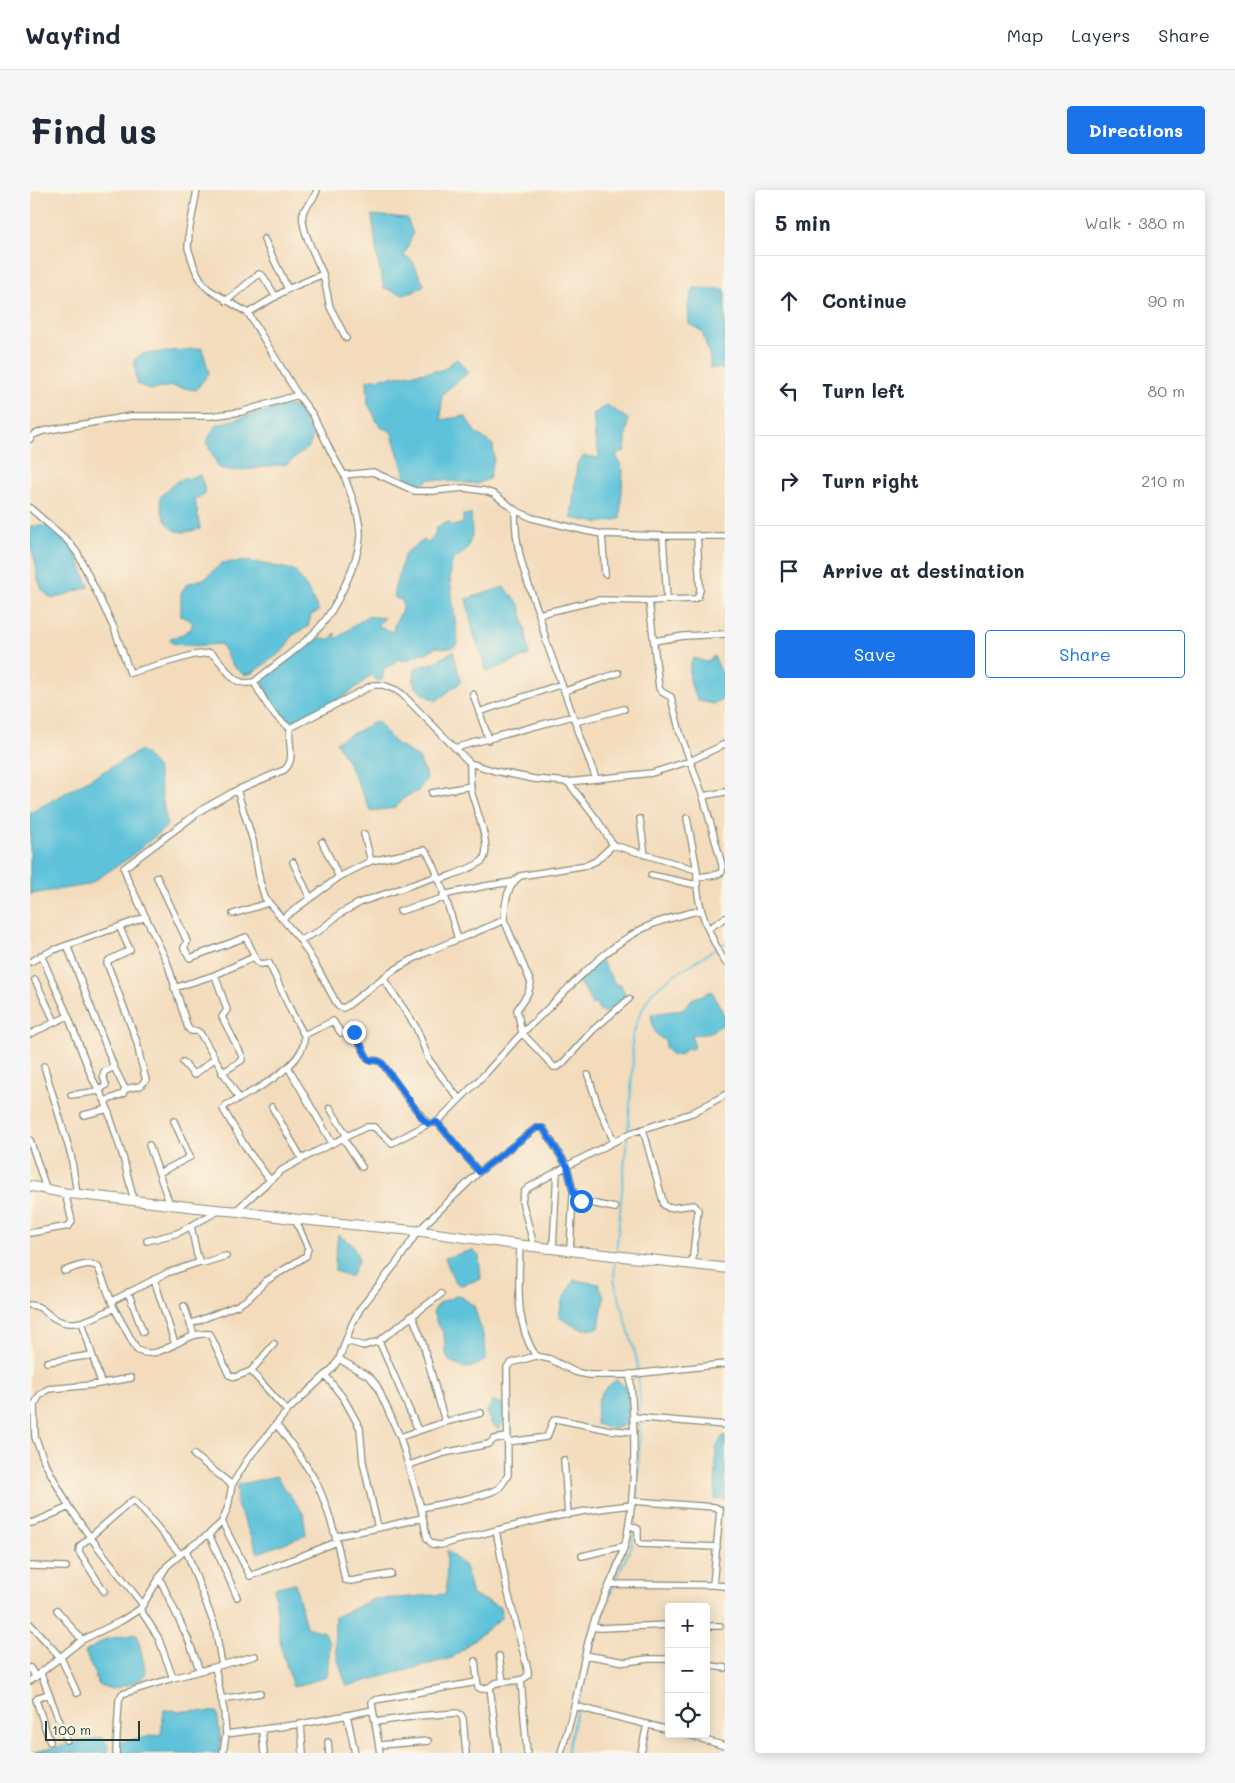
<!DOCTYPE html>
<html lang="en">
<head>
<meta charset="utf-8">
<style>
	:root { --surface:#fff; --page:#f6f6f7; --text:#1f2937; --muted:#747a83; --line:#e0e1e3; --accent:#1a73e8 }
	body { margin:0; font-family:Mali,sans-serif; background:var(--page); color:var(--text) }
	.controls { position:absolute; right:15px; bottom:15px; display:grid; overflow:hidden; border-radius:5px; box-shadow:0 2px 12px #0003 }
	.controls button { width:45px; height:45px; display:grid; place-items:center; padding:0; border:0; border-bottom:1px solid var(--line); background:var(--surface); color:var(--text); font:25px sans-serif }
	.scale { position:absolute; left:15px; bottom:12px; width:95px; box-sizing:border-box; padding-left:5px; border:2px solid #1f3d34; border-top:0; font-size:14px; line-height:18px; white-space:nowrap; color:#1f3d34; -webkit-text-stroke:4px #fcf5e5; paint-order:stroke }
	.stop { position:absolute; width:15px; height:15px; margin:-11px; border:4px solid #1a73e8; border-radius:50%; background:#fff }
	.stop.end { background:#1a73e8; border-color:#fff; box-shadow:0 1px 5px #0008 }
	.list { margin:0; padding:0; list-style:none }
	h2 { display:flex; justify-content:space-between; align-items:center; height:65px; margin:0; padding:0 20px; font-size:21px }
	h2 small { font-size:16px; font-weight:400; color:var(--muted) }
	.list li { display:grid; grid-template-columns:32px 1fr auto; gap:15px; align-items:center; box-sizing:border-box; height:90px; padding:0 20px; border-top:1px solid var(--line) }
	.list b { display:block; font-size:19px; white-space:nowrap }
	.list em { font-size:16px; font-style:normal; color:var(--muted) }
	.actions { display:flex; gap:10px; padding:15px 20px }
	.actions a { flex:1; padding:11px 0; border:1px solid var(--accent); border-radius:5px; text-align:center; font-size:18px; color:var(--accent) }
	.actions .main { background:var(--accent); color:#fff }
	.icon { flex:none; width:28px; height:28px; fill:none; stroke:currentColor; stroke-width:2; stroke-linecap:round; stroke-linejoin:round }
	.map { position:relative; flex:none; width:695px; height:1563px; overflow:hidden; border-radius:5px }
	header { display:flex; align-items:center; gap:30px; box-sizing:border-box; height:70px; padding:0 25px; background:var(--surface); border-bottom:1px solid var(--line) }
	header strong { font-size:24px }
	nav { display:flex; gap:28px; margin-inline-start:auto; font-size:18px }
	.intro { display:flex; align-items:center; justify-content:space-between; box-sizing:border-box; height:120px; padding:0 30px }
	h1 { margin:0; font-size:35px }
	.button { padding:12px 22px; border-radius:5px; background:var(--accent); color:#fff; font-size:18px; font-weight:700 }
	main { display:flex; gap:30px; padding:0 30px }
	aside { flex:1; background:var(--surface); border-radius:5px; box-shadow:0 2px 12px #0003 }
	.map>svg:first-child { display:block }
	.water { fill:#5dc2da; stroke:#3e8087 }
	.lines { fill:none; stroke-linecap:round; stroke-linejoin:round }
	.stream { stroke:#5dc2da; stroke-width:2 }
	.street-casing { stroke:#898c78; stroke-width:8 }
	.secondary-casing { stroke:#898c78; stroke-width:11 }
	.street { stroke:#fff; stroke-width:5.5 }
	.secondary { stroke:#fff; stroke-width:9 }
	.route { stroke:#1a73e8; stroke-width:6 }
</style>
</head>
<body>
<header>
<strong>Wayfind</strong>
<nav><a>Map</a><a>Layers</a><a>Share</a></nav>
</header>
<div class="intro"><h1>Find us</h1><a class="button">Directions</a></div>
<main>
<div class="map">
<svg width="695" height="1563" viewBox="0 0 695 1563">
	<rect width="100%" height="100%" fill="#fcf5e5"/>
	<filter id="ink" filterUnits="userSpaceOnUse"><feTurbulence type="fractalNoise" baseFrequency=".02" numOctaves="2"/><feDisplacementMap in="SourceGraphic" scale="10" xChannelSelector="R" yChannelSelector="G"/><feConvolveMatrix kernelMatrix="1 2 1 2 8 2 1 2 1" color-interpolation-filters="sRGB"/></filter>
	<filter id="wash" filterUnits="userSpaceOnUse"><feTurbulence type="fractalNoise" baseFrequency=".0096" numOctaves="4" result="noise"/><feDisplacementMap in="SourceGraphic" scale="20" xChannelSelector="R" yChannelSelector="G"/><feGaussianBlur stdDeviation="1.12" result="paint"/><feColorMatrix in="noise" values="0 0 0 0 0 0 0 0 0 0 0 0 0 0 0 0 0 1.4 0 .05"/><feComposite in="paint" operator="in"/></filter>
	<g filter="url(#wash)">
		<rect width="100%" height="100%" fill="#f3dbbc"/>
		<!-- water -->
		<path class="water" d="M 342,25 L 377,28 L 383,44 L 374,66 L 382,70 L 394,95 C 377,108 373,105 354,98 L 348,72 Z
			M 664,98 L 695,99 L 695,179 L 680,178 L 680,168 L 672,141 L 659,134 L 658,115 Z
			M 172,158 L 179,183 L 166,200 L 141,196 L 121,200 L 107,194 L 104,170 L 112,164 Z
			M 427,169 L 439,182 L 412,204 L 411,230 L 435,226 L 445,242 L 463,255 L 464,269 L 459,289 L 447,294 L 399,289 L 391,296 L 377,292 L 361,241 L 350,237 L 338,214 L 337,190 L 412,180 Z
			M 258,215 L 267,218 L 283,246 L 279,257 L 257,274 L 205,281 L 189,278 L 176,252 L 186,235 Z
			M 577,215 L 598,229 L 595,261 L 586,264 L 593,281 L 590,329 L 569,333 L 541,328 L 547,274 L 554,266 L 570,268 L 565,248 L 563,224 Z
			M 170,285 L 176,303 L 165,309 L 170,339 C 164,340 158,342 153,342 C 135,341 131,321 130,307 L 147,291 Z
			M 441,324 L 442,345 L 437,360 L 422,371 L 420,389 L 428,453 C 422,460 414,458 406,457 L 397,463 L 390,463 L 388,467 L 383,465 L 382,469 L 376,471 L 367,469 L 364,474 L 354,478 L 352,490 L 347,491 L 341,485 C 319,506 290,521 261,532 C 239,520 238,512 232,488 L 285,448 L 300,449 L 305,443 L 306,449 L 337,426 L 355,428 L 347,435 L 363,442 C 364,429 373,426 373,411 L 365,408 L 364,401 L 375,363 L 394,350 L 399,353 L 404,346 L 407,337 L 418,332 L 423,336 L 433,333 L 433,325 Z
			M 0,336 L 20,336 L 45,361 L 59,397 L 22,409 L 12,400 L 7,386 L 6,374 L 0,355 Z
			M 219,371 L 264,380 L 277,398 L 289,421 L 281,425 L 278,437 L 263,445 L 252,462 L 222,483 L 214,485 L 202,475 L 191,454 C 174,455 158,457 142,453 L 140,448 L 149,446 L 161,439 L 163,432 L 151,426 L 151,403 L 157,394 L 176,388 L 192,373 Z
			M 474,397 L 490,415 L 495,437 L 499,465 L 457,482 L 444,445 L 436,409 Z
			M 423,461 L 431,492 L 406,511 L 390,502 L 383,492 L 386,478 L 404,473 Z
			M 684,466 L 694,488 L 695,508 L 684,514 L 669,511 C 660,498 656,483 663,468 L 677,472 Z
			M 347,531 L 364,552 L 389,568 L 397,588 L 388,601 L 377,606 L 364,618 L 341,621 L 316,569 L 306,552 Z
			M 111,560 L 127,577 L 137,636 L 99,668 L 58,695 L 0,704 L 0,623 Z
			M 570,769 L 586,795 L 591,795 L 595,803 L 594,810 L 576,823 L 569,820 L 566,814 L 562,815 L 556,802 L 547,790 Z
			M 682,801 L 695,827 L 695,833 C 685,840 675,847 663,844 L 662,848 L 665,857 L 661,859 L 656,858 L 651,864 L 643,866 L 635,858 L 636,851 C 623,844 623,839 621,824 L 652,820 L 662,809 Z
			M 308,1045 L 322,1054 L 329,1069 L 321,1087 L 305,1081 L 305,1070 Z
			M 443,1060 L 449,1066 L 451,1089 L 431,1095 L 424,1091 L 415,1068 Z
			M 544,1090 L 569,1094 L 574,1106 L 569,1138 C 553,1142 542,1136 529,1127 L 532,1111 Z
			M 429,1105 L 444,1116 L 453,1145 L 457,1169 C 440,1179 436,1182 418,1170 L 415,1160 L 414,1143 L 407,1134 L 403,1122 L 409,1113 Z
			M 586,1190 L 599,1199 L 599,1230 C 586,1242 582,1239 566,1234 C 567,1211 566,1204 586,1190 Z
			M 463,1211 L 479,1216 L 473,1233 L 468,1239 L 462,1234 L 456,1223 Z
			M 695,1245 L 695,1311 L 694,1309 L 685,1309 L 686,1258 L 692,1247 Z
			M 246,1286 L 273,1323 L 276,1345 L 228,1363 L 206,1313 L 207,1295 Z
			M 417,1360 L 435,1376 L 442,1405 L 470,1417 L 472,1427 L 422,1468 L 317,1496 C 306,1468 304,1457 305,1427 L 344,1409 L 368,1408 L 416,1404 Z
			M 265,1393 L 276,1437 L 294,1442 L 300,1453 L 297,1487 L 263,1497 L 251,1457 L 244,1398 Z
			M 107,1444 L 116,1483 L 109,1491 L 82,1499 L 69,1495 L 55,1462 L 76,1449 Z
			M 134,1520 L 187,1522 L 191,1552 L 189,1563 L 90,1563 L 91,1552 L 131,1544 Z
			M 72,1547 L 79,1558 L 78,1563 L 0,1563 Z"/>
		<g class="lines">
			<!-- stream -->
			<path class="stream" d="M 598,943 L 603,873 L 602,849 L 608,828 L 621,803 L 642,786 L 695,753
				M 586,1063 L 597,948
				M 585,1070 L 584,1090 L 607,1170 L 610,1207 L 610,1244 L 607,1309
				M 561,1463 L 565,1445 L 577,1411 L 602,1354 L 606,1314
				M 548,1514 L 559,1468
				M 537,1563 L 547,1519"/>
		</g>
	</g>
	<g filter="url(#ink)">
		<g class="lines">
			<defs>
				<path id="street" d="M 167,0 L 159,42 L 158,58 L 165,79 L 172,92 L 178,99 L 218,123 L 268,205 L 283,225 L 302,264 L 314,285 L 343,282 L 385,301 L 403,301 L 434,298 L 455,301 L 464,304 L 485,320 L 502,328 L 556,341 L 572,344 L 633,346 L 695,346
					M 234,49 L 258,99
					M 293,84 L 300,117 L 316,148
					M 196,111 L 229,84 L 233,86 L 246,107
					M 218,123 L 258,99 L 293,84 C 287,69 270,39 273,23 C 274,16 284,12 287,0
					M 0,249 L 3,245 L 13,241 L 101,226 L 181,226 L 211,222 L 268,205
					M 314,285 C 320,303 330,325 330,344 C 330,370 304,423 286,441 C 268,460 244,475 224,492 C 235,512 241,525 260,538 L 343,495 L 353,495 L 366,500 L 372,504 L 440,573 L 465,581 L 504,589 L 538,592 L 622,583 L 660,571 L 695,554
					M 0,318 L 38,351 L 48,364 L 84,438 L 100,483 L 163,465 L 180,463 C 198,473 198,498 224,492
					M 485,320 C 485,362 495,385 509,424
					M 572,344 L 575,384
					M 637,410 L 664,409 L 668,407 L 670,400 L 667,345
					M 624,451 L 654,446 L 695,444
					M 535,501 L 588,483
					M 443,504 L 459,550
					M 449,522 L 532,494
					M 545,532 L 594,519
					M 425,558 L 543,526
					M 566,589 L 517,454 L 509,424 L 569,410 L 619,411
					M 538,592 L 568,631 L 583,655
					M 207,600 L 223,651 L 230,692 L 235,708 L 270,750 L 288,779 L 308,816 L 313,818 L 317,816 L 353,788 L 386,837 L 399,870 L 429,909
					M 402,603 L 441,596
					M 673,606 L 695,602
					M 657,628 L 667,680
					M 610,629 L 615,665
					M 334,644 L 341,671
					M 292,652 L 309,687
					M 263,672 L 280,708
					M 621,685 L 667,695
					M 127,687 L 156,749 L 157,752 L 154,758 L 160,768 L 216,747 L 227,772 L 230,774 L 239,773 L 262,823 L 274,845 L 303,831 L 311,843 L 324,842 L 338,869 C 343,872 348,869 352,873 L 383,916 L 398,934
					M 667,687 C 666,718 680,746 695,772
					M 409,690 C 421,685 442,679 452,671 C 464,660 444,615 441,600 C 440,591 440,583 440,573
					M 413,705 L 455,696 L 482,692
					M 370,721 L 414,708
					M 203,724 L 238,713
					M 252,729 L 309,687 L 341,671 L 394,660 C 405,666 423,733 428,749
					M 90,738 L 100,760 L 79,770 L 77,773 L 107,852 L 110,868 L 116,890 L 110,896 L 95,899
					M 678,739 L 695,728
					M 270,750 L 289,741 L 311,723 L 331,712 L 408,686
					M 37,755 L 84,877 L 95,899 L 93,904 L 75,911
					M 11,765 L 38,826 L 62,888 L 75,911 L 93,967 L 104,1011
					M 0,772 L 21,761 L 116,727
					M 185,785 L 197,820 L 192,827 L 212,866 L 212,870 L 192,883
					M 353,788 C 392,759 431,750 474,730 C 475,714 476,697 490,686 L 557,675 L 566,671 L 583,655 L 667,680 L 667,687 L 685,685 L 692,682 L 692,675 L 673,606 L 650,543 L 641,507 L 632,502 L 629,498 L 619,411 L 637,410 L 633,346
					M 5,790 L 25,832
					M 144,798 L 185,785 L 224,767
					M 599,809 L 563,840 L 532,874 L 527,877 L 524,877 L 492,843 C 533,807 572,755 623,734 C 639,728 655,724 671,720
					M 0,844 L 38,826
					M 153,872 L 164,885 L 184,869
					M 14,876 L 41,965 L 47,1004
					M 258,877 L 302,953
					M 558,885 L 567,913 L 584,952
					M 41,905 L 69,901 L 76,895 L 73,886 L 74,882 L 84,877
					M 209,909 L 170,843 L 167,841 L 161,841 L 158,838 L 137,772 L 98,690 L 94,678 L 173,619 L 207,600 L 254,580 C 267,570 257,552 260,538
					M 242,917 L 272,969
					M 300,918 L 317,946
					M 54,925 L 78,919
					M 407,932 L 449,982
					M 613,939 L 634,1015 L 639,1018 L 664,1015 L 668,1020 L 662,1074
					M 313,948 L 332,977
					M 0,950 L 16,998
					M 119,955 L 140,1015
					M 129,983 L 160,967 L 144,931
					M 240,990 L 218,961 L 193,919 L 196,915 C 219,904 279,874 274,845
					M 205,1021 L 252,980 L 285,962 L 336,937 L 344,937 L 362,953 L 398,934 L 407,932 L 456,883 L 492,843 L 487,820 L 498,803 L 501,793 L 474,730
					M 161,1036 L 167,1065 L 170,1072 L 173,1073 L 196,1066
					M 0,1043 L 39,1036 L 42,1031 L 35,1003
					M 117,1051 L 148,1043 L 190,1020
					M 490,1055 C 489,1091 484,1134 506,1166 L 520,1169 L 545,1182 L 559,1185 L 595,1185 L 695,1174
					M 504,1056 L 492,1011 L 494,1002 L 498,998 L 537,976 L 601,943 L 662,923 L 695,905
					M 523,1058 L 527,981
					M 540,1060 L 543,1004
					M 34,1081 C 45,1078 58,1070 68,1077 L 84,1118 L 107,1160 C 131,1173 154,1140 180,1144 L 199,1185 L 205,1187 L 221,1181 L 257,1221
					M 124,1089 L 145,1154
					M 98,1102 L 113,1142
					M 82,1111 L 137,1083 L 170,1072
					M 0,1115 C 11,1115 15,1123 24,1128 C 44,1141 66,1126 84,1118
					M 154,1116 L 164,1145
					M 382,1125 L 392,1150 L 415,1232
					M 52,1132 L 71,1193
					M 160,1134 L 208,1115 L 219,1108 L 236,1091 L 276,1066 L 278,1058 L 265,1029
					M 317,1151 L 334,1156 L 349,1151 L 411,1104
					M 349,1151 L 388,1240
					M 309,1169 L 340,1187 L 347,1196 L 370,1247 L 391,1318 L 397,1348 L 402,1354 L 411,1355 C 473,1338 537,1321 602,1315
					M 17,1172 L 62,1165
					M 221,1181 L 244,1154
					M 296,1186 L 314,1209 L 330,1238 L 333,1272 L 348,1338 L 306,1346
					M 603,1227 L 695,1235
					M 246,1234 C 261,1253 275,1272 287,1294 C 301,1324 309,1358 315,1390 L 321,1391 L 361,1384
					M 370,1247 L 415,1232 L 451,1223
					M 477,1252 L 517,1247 L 523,1231 L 526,1229 L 580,1240 L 604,1242
					M 164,1265 L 202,1295
					M 534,1270 L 538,1325
					M 379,1275 L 414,1263 L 459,1254 L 464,1249 L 477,1247
					M 391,1318 C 408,1314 457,1307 469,1298 C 473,1294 475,1290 478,1285 L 477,1177 L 481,1173 L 506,1166
					M 192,1332 L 220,1386 L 307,1352
					M 0,1333 L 5,1332 L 39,1317
					M 599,1335 L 608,1339 L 608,1351 L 610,1354 L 687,1357
					M 348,1338 L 392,1328
					M 466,1340 L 477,1399 L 498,1481 L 498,1485 C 489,1496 468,1487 460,1497 L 468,1563
					M 179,1344 L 207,1407
					M 156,1360 L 185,1437 L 192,1475
					M 552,1366 L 594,1356
					M 0,1376 L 36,1377
					M 129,1387 L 158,1449 L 170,1481
					M 581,1394 L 683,1395 L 690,1320 L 685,1317 L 602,1311
					M 683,1395 L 695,1396
					M 74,1401 L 49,1362 L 50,1356 L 60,1347 L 39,1317 L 15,1273 L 5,1247 L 4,1215 L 10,1205 L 18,1199 L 62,1195 L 101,1188
					M 113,1415 L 60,1347 L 103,1310 L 106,1312 L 150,1364
					M 110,1419 L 128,1447 L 143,1488 L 185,1477 L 194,1521 L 196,1544 L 271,1534 L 343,1520 L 345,1532 L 388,1526 L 427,1523 L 431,1525 L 433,1529 L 436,1563
					M 27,1420 L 52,1450
					M 0,1434 L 31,1468 L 47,1503
					M 676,1436 L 690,1436
					M 562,1437 L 570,1438 L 639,1435
					M 555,1465 L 595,1472 L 618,1469 L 639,1469
					M 469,1466 L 473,1492
					M 445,1471 L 448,1497 L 451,1499 L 460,1497
					M 676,1475 L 695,1478
					M 188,1476 L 225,1466
					M 0,1478 L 6,1487
					M 11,1484 L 37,1550
					M 491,1490 L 497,1563
					M 0,1491 L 52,1450 L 91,1431 L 110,1419 L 137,1376 L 156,1360 L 179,1344 L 192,1332 L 198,1317 L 202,1295 L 217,1270 L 257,1221 L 302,1179 L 309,1169 L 322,1134 L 330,1119 L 368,1071 L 388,1041 L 449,982 L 506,938 L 513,938 L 537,976 L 544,1005 L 551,1011 L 585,1018
					M 18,1504 L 9,1507 L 6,1510 L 20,1552
					M 191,1509 L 230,1503
					M 544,1516 L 639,1540
					M 343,1520 L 342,1512 L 345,1510 L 447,1492
					M 317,1525 L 325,1563
					M 345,1532 L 350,1563
					M 271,1534 L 273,1563
					M 232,1540 L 234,1563
					M 655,1544 L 695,1556
					M 298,1552 L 299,1563
					M 349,1555 L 398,1551
					M 86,1563 L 89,1510 L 92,1504 L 143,1488
					M 193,1563 L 196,1544
					M 531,1563 C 536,1545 542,1527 546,1508 C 551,1485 555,1461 562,1438 C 571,1408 589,1381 596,1350 C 607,1296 605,1239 600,1184
					M 611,1563 L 617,1534"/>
				<path id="secondary" d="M 0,996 L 35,1003 L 190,1020 L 205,1021 L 265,1029 L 388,1041 L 490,1055 L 695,1078"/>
			</defs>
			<!-- street casing -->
			<use href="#street" class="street-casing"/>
			<!-- secondary casing -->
			<use href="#secondary" class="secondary-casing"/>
			<!-- street -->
			<use href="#street" class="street"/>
			<!-- secondary -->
			<use href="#secondary" class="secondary"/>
		</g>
	</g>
	<g class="lines" filter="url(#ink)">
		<!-- route -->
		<path class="route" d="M 324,842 L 338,869 C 343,872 348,869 352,873 L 393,929 L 398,934 L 407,932 L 449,982 L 506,938 L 513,938 L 537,976 L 544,1005 L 551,1011"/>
	</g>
</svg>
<div class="controls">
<button>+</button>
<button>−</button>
<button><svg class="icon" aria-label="locate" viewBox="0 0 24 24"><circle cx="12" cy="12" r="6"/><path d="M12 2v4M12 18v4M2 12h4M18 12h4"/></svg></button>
</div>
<div class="scale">100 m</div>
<div class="stop" style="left:551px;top:1011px"></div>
<div class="stop end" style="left:324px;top:842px"></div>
</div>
<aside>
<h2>5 min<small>Walk · 380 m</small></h2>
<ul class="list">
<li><svg class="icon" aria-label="ahead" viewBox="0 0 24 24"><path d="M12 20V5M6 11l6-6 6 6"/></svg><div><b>Continue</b></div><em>90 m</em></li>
<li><svg class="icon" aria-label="left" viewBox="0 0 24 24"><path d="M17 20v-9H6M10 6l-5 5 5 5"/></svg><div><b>Turn left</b></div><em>80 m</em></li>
<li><svg class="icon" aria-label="right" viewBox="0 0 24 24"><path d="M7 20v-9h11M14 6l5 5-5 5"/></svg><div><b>Turn right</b></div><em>210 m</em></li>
<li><svg class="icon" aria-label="arrive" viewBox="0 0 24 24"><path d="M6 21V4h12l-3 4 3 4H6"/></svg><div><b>Arrive at destination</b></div></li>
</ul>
<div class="actions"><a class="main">Save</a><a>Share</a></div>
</aside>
</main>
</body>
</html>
